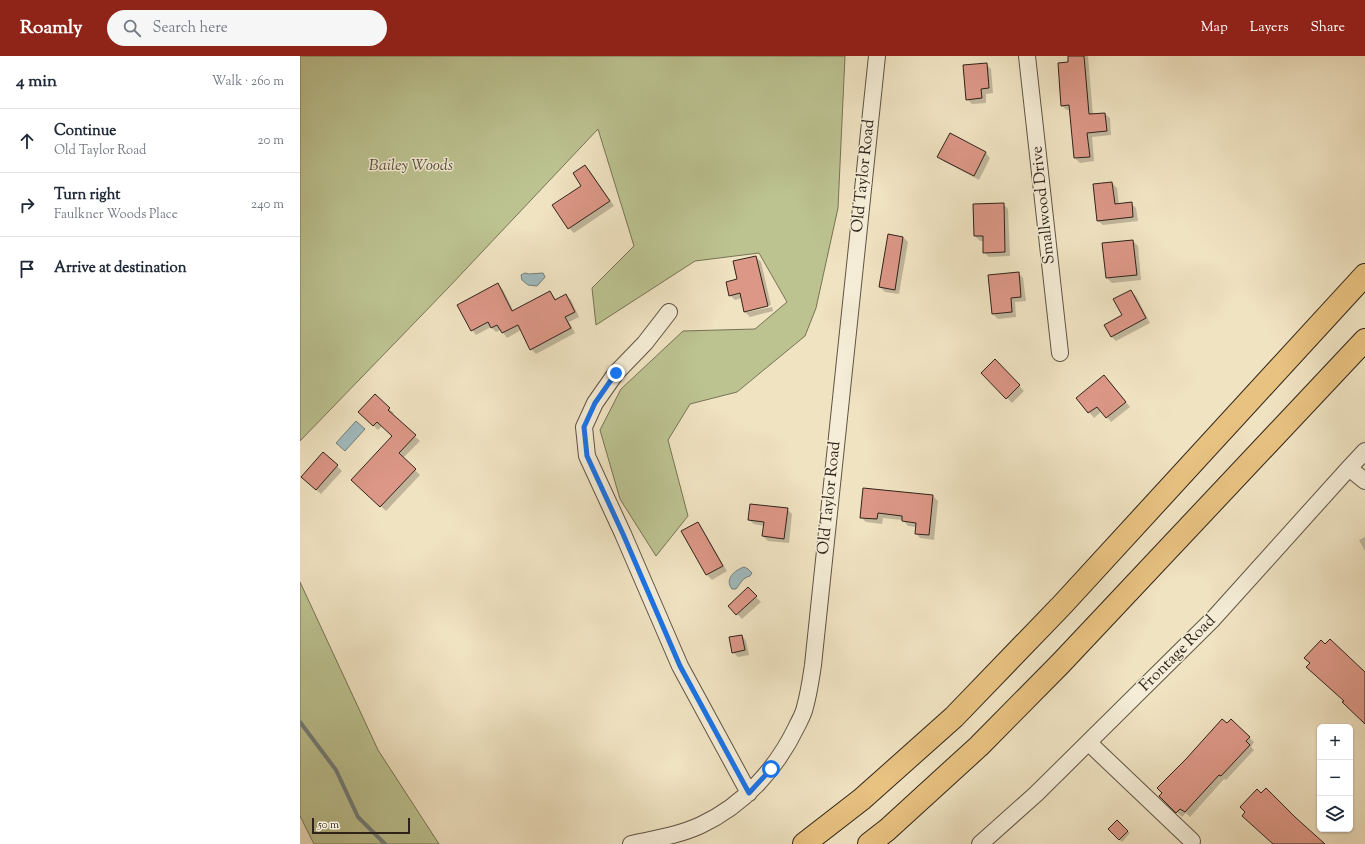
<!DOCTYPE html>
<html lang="en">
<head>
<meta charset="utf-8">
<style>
	:root { --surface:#fff; --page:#f6f6f7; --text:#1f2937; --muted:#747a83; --line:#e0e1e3; --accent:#8f2418 }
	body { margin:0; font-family:"Sorts Mill Goudy",serif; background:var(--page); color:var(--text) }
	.controls { position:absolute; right:12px; bottom:12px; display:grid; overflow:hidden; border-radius:6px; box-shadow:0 1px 3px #0004 }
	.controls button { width:36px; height:36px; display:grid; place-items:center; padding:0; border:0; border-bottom:1px solid var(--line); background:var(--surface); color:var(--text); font:20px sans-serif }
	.scale { position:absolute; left:12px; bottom:10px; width:98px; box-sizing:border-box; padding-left:4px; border:2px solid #2f2319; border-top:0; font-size:11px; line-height:14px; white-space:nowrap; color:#2f2319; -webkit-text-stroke:3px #f5edd7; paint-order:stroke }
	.stop { position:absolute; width:12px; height:12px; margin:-9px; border:3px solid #1a73e8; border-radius:50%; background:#fff }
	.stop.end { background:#1a73e8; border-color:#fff; box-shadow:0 1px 4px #0008 }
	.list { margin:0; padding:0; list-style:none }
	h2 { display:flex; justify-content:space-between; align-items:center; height:52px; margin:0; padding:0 16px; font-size:17px }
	h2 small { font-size:13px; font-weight:400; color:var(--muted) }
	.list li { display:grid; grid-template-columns:26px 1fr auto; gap:12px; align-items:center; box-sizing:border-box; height:64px; padding:0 16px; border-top:1px solid var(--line) }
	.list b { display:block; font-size:15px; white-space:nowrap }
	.list p { margin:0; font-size:13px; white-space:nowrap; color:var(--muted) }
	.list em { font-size:13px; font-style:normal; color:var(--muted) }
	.icon { flex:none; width:22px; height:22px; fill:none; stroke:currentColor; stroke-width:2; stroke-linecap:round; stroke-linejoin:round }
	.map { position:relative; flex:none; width:1065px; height:788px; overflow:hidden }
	header { display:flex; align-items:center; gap:24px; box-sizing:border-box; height:56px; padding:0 20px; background:var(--accent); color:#fff }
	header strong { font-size:19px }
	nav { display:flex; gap:22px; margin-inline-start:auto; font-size:14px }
	.search { width:280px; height:36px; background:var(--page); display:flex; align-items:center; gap:10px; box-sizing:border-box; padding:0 14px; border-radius:22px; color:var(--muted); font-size:15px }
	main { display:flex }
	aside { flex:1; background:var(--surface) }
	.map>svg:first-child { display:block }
	.green { fill:#bcc391; stroke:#767355 }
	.water { fill:#a0bbbe; stroke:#737e7c }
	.shadow { fill:#0003 }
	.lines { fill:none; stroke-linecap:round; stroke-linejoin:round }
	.stream { stroke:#737e7c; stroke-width:4 }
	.building { fill:#dc9787; stroke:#2f2319 }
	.street-casing { stroke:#5f5343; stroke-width:18 }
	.highway-casing { stroke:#2f2319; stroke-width:24 }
	.street { stroke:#f5edd7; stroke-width:16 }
	.highway { stroke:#e8c281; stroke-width:22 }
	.route { stroke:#1a73e8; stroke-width:5 }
	.labels { text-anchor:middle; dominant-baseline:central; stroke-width:3; stroke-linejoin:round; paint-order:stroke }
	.park-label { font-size:16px; font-style:italic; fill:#59533d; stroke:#f5edd7 }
	.street-label { font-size:16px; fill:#2f2319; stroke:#f5edd7 }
</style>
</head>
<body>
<header>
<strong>Roamly</strong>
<div class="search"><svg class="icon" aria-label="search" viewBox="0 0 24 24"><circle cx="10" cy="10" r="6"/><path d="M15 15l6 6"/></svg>Search here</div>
<nav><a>Map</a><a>Layers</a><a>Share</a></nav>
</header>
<main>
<aside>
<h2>4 min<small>Walk · 260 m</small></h2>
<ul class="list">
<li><svg class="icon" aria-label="ahead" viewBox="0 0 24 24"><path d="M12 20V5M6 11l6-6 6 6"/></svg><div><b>Continue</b><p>Old Taylor Road</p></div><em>20 m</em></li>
<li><svg class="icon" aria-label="right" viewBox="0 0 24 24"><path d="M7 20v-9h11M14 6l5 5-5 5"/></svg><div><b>Turn right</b><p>Faulkner Woods Place</p></div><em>240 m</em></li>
<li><svg class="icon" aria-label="arrive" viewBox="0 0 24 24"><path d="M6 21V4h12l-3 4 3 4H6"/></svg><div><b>Arrive at destination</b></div></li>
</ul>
</aside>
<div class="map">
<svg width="1065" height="788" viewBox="0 0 1065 788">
	<rect width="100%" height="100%" fill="#f0e3c2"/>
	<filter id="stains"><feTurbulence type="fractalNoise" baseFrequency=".005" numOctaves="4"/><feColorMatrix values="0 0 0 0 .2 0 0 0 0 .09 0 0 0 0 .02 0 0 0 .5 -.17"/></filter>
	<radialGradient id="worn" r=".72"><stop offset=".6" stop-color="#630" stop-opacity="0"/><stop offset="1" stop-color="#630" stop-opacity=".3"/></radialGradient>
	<!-- green -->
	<path class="green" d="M 0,0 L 545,0 L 538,152 L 516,252 L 505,280 L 437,336 L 390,348 L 368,384 L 388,460 L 356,500 L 320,443 L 300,374 L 321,333 L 383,275 L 455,273 L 487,246 L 459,197 L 395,205 L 296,269 L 292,232 L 334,190 L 298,73 L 149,231 L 0,385 Z
		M 0,526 L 78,694 L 139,788 L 14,788 L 0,760 Z"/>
	<!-- water -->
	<path class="water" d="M 225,217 L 229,218 L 243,217 L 245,221 L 237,230 L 228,229 L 222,224 L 221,219 Z
		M 56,365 L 65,373 L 45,395 L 36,387 Z
		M 444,511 L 448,513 L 452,517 L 450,520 C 442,522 441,527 436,533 L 432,533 C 424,523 435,514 444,511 Z"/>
	<!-- shadow -->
	<path class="shadow" d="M 769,0 L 788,0 L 793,59 L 805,58 L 810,62 L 811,79 L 792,81 L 794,105 L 780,107 L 775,102 L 771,54 L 767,54 L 762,50 L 769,7 Z
		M 686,8 L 691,13 L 693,37 L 686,38 L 686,47 L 672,48 L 667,43 Z
		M 650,78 L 686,97 L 690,102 L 679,124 L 643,105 L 639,101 Z
		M 285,110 L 290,115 L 314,150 L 274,177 L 269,172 L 282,130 Z
		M 812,127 L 817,132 L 819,149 L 831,147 L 836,152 L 838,165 L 803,169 L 798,165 Z
		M 703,148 L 708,153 L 710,200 L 689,201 L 684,196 L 684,185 L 680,185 L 675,180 L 674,149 Z
		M 603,181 L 608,186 L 599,238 L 585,236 L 580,231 Z
		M 833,185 L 838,190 L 841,224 L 812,227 L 807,222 L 803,188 Z
		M 456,201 L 461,206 L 471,249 L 447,254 L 447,256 L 472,251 L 473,255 L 450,261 L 445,256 L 442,242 L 435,244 L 430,239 Z
		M 718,217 L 723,222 L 726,245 L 715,246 L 716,261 L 698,263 L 693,258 Z
		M 198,229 L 203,234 L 214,256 L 250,237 L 257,244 L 266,240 L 271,244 L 279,261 L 269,266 L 275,277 L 236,298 L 231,293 L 221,274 L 207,282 L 201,274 L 196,276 L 191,271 L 176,279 L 172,274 Z
		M 831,235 L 836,240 L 850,267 L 816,285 L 811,280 L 823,260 Z
		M 695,304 L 724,335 L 712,347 L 682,317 Z
		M 809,325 L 830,351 L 811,366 L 802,355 L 794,362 L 777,342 Z
		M 89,353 L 94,357 L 92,359 L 120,385 L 103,402 L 120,419 L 86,455 L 57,429 L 93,380 L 82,370 L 78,374 L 64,361 Z
		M 23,397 L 42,415 L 21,438 L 7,426 Z
		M 633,440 L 638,445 L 634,484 L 620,482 L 616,477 L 616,471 L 608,470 L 603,464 L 583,462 L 582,468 L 566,466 L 561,461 Z
		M 487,453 L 492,458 L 489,487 L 468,485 L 463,480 L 464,470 L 454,468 L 449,464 Z
		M 398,467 L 402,472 L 427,515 L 412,524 L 407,519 L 382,475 Z
		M 1065,481 L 1065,495 L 1059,484 Z
		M 448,533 L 461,546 L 442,563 L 429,550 Z
		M 442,580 L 446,585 L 449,599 L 438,601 L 433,596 Z
		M 931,664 L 954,686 L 951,691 L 954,694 L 926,724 L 924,723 L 890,761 L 886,757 L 882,761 L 860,740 Z
		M 817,765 L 830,777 L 822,786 L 809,773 Z"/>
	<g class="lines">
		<!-- stream -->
		<path class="stream" d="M 0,666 L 36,714 L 58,761 L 85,788"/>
	</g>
	<!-- building -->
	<path class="building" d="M 768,0 L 784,0 L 789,58 L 805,57 L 807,75 L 787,77 L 790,101 L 774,102 L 769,49 L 761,50 L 758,7 L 768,6 Z
		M 687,7 L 689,32 L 681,33 L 682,42 L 666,44 L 663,9 Z
		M 650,77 L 686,96 L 674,120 L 637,101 Z
		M 285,109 L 310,145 L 268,173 L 252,149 L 281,130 L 273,117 Z
		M 812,126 L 815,148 L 832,146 L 833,161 L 797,165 L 793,128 Z
		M 704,147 L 705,196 L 683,197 L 683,180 L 674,180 L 673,148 Z
		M 588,178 L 603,181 L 595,234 L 579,231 Z
		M 833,184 L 837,219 L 806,222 L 802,187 Z
		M 456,200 L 468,250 L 444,256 L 440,237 L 429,240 L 426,226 L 437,223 L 433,205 Z
		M 719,216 L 721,241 L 711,242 L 712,256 L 692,258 L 688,219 Z
		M 198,227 L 212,255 L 250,235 L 255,244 L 266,238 L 275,256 L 265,261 L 271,272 L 230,294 L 218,269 L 202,277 L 197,269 L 191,272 L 188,266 L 171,275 L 157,249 Z
		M 831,234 L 846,262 L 811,281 L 804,269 L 822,259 L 813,243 Z
		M 695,303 L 720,329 L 706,343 L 681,317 Z
		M 804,319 L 826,346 L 806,362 L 797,351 L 788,357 L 776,342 Z
		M 75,338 L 90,352 L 88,354 L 116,379 L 99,397 L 116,413 L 80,451 L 51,424 L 92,380 L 77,366 L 73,370 L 58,356 Z
		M 23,396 L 38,409 L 16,434 L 1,421 Z
		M 563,432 L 633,439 L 629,479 L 615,478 L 616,467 L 602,465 L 602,460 L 578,457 L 577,463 L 560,462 Z
		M 450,448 L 488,452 L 484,483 L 462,480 L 464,466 L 448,464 Z
		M 398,466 L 423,510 L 406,519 L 381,475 Z
		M 448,531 L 457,540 L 436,559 L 428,550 Z
		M 442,579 L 445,594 L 432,597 L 429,581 Z
		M 1030,583 L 1065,616 L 1065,668 L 1042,646 L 1044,645 L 1006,611 L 1010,607 L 1004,602 L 1021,584 L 1025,588 Z
		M 922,663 L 927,667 L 931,663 L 950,681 L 946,685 L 950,689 L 921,720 L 919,719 L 885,756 L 880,753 L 876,757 L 859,740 L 862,737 L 857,732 L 886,703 Z
		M 966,732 L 995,761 L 1025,788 L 973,788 L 942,760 L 945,756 L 940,751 L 957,733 L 961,737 Z
		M 817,764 L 828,775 L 819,784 L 808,773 Z"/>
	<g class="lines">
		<defs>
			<path id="street" d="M 727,0 L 760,297
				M 369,256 L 345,287 L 316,317 L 295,347 L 284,371 L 287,400 L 323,478 L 380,610 L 449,737
				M 1049,412 L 1065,425
				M 789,687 L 892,785
				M 331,788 C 354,783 380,779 401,769 C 444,749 477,712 497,670 C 500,664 504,657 505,651 C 509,637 511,622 513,609 L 577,0
				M 680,788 L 736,738 L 913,563 L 1049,412 L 1065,395"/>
			<path id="highway" d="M 504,788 L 562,743 L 654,661 L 763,548 L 1065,219
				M 569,788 L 587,774 L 679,690 L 761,607 L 1065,284"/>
		</defs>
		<!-- street casing -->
		<use href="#street" class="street-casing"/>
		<!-- highway casing -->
		<use href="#highway" class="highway-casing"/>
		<!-- street -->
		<use href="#street" class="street"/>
		<!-- highway -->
		<use href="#highway" class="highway"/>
	</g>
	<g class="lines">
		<!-- route -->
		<path class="route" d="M 316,317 L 295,347 L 284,371 L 287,400 L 323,478 L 380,610 L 449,737 L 471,713"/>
	</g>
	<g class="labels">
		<!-- park labels -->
		<g class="park-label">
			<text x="111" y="110">Bailey Woods</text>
		</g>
		<!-- street labels -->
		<g class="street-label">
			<text transform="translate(564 120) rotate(-84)">Old Taylor Road</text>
			<text transform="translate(744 149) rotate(-96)">Smallwood Drive</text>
			<text transform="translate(530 442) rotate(-84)">Old Taylor Road</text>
			<text transform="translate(878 598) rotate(-45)">Frontage Road</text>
		</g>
	</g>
	<rect width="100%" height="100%" filter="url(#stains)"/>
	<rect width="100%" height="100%" fill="url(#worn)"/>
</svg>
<div class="controls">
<button>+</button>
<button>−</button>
<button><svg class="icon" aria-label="layers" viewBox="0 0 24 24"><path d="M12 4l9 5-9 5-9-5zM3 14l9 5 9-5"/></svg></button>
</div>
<div class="scale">50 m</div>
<div class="stop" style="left:471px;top:713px"></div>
<div class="stop end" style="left:316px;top:317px"></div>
</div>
</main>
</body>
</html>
